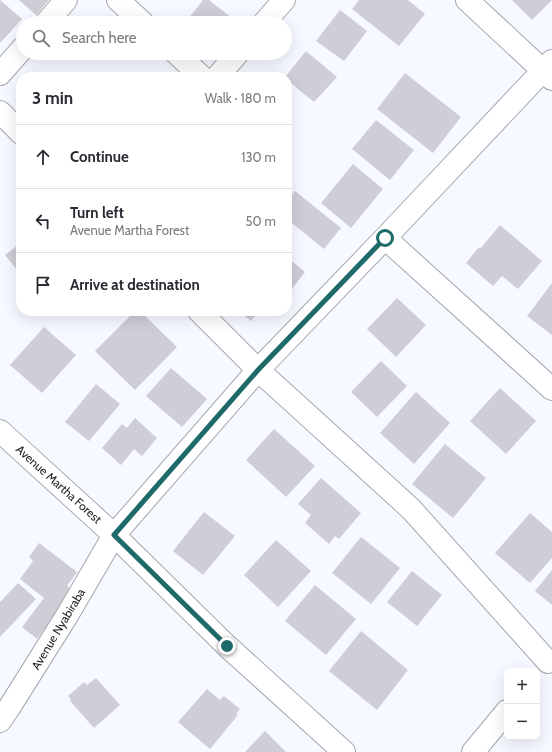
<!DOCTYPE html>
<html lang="en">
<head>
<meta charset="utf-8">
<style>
	:root { --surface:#fff; --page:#f2f2f3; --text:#2b2b33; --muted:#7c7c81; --line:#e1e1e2 }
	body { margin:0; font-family:Cabin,sans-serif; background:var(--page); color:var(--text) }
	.controls { position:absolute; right:12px; bottom:12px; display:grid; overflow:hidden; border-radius:8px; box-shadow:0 4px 16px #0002 }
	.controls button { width:36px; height:36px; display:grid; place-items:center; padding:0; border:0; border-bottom:1px solid var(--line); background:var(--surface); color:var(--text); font:20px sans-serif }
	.stop { position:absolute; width:12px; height:12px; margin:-9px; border:3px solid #1e6a6a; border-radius:50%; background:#fff }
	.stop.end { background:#1e6a6a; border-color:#fff; box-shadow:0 1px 4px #0008 }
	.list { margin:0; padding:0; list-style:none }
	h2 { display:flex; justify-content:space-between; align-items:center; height:52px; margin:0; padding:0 16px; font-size:17px }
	h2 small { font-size:13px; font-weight:400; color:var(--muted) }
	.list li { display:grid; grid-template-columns:26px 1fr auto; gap:12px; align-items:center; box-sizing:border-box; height:64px; padding:0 16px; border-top:1px solid var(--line) }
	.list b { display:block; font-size:15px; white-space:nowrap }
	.list p { margin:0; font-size:13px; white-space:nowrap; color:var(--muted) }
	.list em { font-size:13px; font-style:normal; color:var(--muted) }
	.icon { flex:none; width:22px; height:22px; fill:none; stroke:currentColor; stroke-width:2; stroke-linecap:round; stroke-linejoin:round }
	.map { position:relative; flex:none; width:552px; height:752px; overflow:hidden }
	.search { position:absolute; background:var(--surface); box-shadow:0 4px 16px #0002; left:16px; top:16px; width:276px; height:44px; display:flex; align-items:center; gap:10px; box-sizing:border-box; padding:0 14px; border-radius:22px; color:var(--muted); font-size:15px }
	.panel { position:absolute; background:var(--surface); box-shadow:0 4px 16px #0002; left:16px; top:72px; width:276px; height:244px; border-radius:16px }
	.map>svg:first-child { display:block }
	.building { fill:#cfcdd5 }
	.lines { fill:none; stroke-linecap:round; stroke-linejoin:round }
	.minor-casing { stroke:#a4a8ae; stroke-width:24 }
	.minor { stroke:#fff; stroke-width:22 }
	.route { stroke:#1e6a6a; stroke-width:5 }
	.labels { text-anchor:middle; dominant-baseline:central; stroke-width:4; stroke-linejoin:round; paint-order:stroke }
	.street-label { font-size:12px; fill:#252629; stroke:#fff }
</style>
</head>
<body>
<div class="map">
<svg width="552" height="752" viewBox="0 0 552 752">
	<rect width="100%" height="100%" fill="#f6f9ff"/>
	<!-- building -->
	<path class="building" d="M 0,0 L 22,19 L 0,43 Z
		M 19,0 L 49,0 L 36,15 Z
		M 203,0 L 209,0 L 232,18 L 228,23 L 178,23 L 184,16 L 188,19 Z
		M 359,0 L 408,0 L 425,14 L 399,46 L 352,9 Z
		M 512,0 L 552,0 L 532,20 Z
		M 340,10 L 367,31 L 344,61 L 316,41 Z
		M 306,51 L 337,77 L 314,102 L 287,80 L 287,77 L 285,77 Z
		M 405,73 L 461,117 L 433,153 L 377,109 Z
		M 376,120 L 414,150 L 390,180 L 352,149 Z
		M 353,164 L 383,189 L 351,228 L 321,203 Z
		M 295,191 L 341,228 L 324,249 L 287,219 L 287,201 Z
		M 500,225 L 542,261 L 518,289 L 502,276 L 493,286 L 466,263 L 479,247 L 480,249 Z
		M 21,239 L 21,275 L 5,255 L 18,245 L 16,243 Z
		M 287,257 L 305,272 L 287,295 Z
		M 552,283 L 552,335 L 527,316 Z
		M 397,298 L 426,325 L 396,357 L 367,329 Z
		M 135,311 L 140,311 L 177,347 L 135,390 L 95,351 Z
		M 238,311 L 259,311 L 251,321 Z
		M 44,327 L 76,355 L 42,393 L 10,365 Z
		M 381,361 L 407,386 L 377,417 L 351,392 Z
		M 171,368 L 207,399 L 182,427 L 146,396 Z
		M 96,384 L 120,404 L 89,441 L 65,422 Z
		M 500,388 L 536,421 L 506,454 L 470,421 Z
		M 416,392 L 450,423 L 414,464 L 380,433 Z
		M 135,418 L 157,438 L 142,456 L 134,449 L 121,465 L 102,448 L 122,424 L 127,428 Z
		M 274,429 L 315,466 L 286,497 L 246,460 Z
		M 445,444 L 486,478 L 453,518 L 412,484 Z
		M 321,478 L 361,513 L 339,539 L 335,536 L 329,544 L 305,523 L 311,515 L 298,504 Z
		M 204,512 L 235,536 L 203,575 L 173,551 Z
		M 530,513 L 552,532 L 552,558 L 530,583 L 495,553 Z
		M 361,537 L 400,568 L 371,604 L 332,573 Z
		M 276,540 L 311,571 L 278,607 L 244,575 Z
		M 39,543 L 77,572 L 67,586 L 73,591 L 37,639 L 22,627 L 44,598 L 20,579 L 33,561 L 29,557 Z
		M 552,570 L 552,605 L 535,591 Z
		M 412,571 L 442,595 L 417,626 L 387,602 Z
		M 18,583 L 36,599 L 0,637 L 0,602 Z
		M 315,585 L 356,619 L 326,655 L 285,621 Z
		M 361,631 L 408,670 L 377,710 L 329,671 Z
		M 96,678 L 120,705 L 94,728 L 70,701 L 71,699 L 68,696 L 84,682 L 87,685 Z
		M 207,689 L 220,700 L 224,696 L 240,709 L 236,714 L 238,715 L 210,749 L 178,722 Z
		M 265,731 L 286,752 L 245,752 Z"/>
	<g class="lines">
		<defs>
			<path id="minor" d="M 118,0 L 143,23
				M 467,0 L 552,79
				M 46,23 L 66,0
				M 264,23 L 284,0
				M 176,53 L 202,77
				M 0,74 L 23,48
				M 217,77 L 238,53
				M 0,112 L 21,133
				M 385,238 L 552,389
				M 199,311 L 258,370 L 411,509 L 548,662
				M 0,431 L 114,535 L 227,646 L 344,752
				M 0,721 L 9,708 L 68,614 L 114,535 L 258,370 L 385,238 L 552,61
				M 473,752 L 507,711"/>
		</defs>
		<!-- minor casing -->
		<use href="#minor" class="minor-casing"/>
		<!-- minor -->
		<use href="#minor" class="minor"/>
	</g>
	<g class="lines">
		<!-- route -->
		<path class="route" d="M 227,646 L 114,535 L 258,370 L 385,238"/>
	</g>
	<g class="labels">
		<!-- street labels -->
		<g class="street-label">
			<text transform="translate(59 484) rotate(42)">Avenue Martha Forest</text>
			<text transform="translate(58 629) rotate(-59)">Avenue Nyabiraba</text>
		</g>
	</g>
</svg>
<div class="controls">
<button>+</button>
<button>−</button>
</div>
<div class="stop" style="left:385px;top:238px"></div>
<div class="stop end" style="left:227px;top:646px"></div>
<div class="search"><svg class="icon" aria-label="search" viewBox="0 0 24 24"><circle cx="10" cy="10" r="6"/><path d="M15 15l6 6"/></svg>Search here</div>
<section class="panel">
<h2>3 min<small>Walk · 180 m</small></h2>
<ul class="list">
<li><svg class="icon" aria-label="ahead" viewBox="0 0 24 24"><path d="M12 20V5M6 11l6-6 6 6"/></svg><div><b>Continue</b></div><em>130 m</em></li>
<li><svg class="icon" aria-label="left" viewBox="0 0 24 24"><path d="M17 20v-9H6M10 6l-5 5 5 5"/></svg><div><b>Turn left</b><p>Avenue Martha Forest</p></div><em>50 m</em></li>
<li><svg class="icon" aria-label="arrive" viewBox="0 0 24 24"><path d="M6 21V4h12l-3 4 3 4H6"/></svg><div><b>Arrive at destination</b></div></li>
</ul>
</section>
</div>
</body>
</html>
